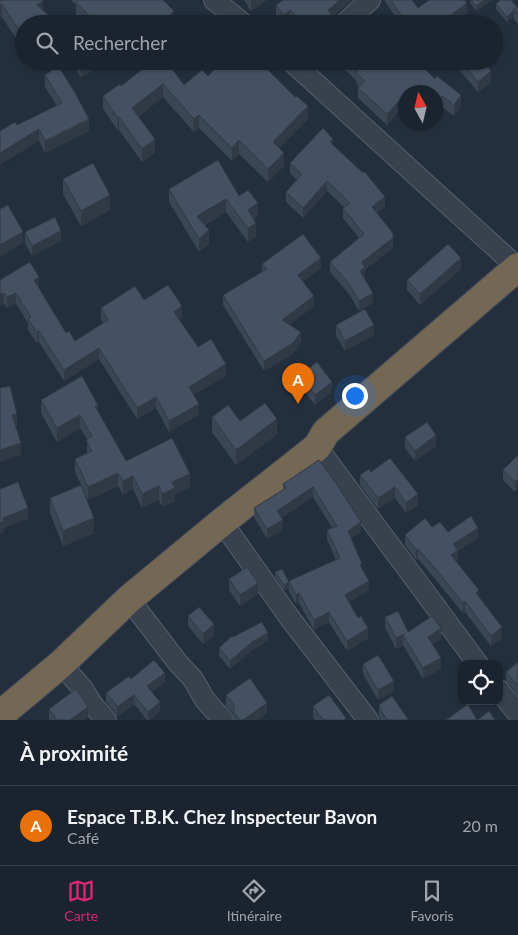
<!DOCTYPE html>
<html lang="fr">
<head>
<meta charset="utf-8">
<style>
	:root { --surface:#1b232e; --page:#282f3a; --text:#f1f3f6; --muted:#a0a4aa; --line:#39404a; --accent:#db2777 }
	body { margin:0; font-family:Lato,sans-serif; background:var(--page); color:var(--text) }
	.controls { position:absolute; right:15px; bottom:15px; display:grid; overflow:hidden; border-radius:10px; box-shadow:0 1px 4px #0004 }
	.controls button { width:45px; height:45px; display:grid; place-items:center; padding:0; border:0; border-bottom:1px solid var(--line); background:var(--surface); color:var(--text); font:25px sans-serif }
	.compass { position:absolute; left:398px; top:85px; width:45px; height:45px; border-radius:50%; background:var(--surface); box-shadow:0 1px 4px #0004; rotate:352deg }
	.you { position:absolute; left:354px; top:395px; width:18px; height:18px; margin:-12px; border:4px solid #fff; border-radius:50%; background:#1a73e8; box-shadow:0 0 0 8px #1a73e833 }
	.badge { display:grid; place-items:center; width:32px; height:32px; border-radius:50%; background:var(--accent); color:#fff; font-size:16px; font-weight:700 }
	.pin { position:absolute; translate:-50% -41px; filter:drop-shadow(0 1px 2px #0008) }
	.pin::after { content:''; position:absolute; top:26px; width:18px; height:15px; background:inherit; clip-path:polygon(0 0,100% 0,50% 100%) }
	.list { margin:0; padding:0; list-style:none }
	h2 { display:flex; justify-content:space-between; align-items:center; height:65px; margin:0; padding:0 20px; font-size:21px }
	h2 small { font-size:16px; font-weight:400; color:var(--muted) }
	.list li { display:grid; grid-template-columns:32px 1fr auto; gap:15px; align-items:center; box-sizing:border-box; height:80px; padding:0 20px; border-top:1px solid var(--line) }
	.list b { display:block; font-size:19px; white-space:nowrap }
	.list p { margin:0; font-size:16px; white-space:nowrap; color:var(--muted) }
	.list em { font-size:16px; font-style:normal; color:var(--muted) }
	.icon { flex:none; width:28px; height:28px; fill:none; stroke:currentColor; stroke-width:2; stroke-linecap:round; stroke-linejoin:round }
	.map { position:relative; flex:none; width:518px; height:720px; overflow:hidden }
	.search { position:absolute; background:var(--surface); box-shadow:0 1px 4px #0004; left:15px; right:15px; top:15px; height:55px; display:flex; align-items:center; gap:12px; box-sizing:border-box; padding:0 18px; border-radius:28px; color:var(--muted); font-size:19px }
	.sheet { height:145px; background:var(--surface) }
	nav { display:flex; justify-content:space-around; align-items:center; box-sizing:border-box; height:70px; border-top:1px solid var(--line); background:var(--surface); font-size:14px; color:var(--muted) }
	nav a { display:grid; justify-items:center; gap:2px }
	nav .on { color:var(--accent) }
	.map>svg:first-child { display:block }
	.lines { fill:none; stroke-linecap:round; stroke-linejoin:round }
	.minor-casing { stroke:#565f6c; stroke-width:22 }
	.highway-casing { stroke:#434c59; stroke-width:30 }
	.minor { stroke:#38414e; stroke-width:20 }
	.highway { stroke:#746855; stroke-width:28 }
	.wall { fill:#3b4654 }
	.shaded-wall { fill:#303945 }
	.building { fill:#455162; stroke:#303945 }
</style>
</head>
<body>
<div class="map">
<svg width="518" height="720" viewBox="0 0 518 720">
	<rect width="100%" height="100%" fill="#242f3e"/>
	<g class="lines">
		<defs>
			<path id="minor" d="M 214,0 L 244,24
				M 344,24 L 370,0
				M 291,61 L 518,268
				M 317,447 L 478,664
				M 222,522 L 289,617 L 368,720
				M 129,599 L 178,663 L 193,679 L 205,700 L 223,720
				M 61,664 L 83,689 L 92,704 L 106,720
				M 499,690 L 518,714"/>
			<path id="highway" d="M 0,715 L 61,664 L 129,599 L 222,522 L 317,447 L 326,432 L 518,267"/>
		</defs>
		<!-- minor casing -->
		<use href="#minor" class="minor-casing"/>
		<!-- highway casing -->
		<use href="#highway" class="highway-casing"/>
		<!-- minor -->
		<use href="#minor" class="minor"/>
		<!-- highway -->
		<use href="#highway" class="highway"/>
	</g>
	<!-- wall -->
	<path class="wall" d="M 0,0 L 24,24 L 24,40 L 19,43 L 2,17 L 0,18 Z
		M 71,0 L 163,0 L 174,24 L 84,24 L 76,15 L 76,5 Z
		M 244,0 L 267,0 L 251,11 Z
		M 283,0 L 352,0 L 333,16 L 336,22 L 339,24 L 293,24 L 290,20 L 286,24 L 283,24 L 276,16 L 276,5 Z
		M 385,0 L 412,0 L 418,8 L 467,13 L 453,24 L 400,24 L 385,1 Z
		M 470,0 L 493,0 L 476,11 L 470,3 Z
		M 496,4 L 517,7 L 518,6 L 518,24 L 514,19 L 514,16 L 507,22 L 496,9 Z
		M 70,61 L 94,61 L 94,70 L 81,77 Z
		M 153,61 L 170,61 L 168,63 L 184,85 L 208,76 L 268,61 L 268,70 L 308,119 L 279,148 L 284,166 L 268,182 L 239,154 L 232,161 L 199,128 L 194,132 L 163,97 L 139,116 L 155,153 L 142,162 L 119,130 L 118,131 L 103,109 L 103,96 L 121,86 Z
		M 335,61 L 423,61 L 420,64 L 461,106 L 454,116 L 442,107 L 406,92 L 406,112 L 401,109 L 387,125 L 358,98 L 358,88 L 359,87 L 356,83 L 356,80 Z
		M 452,61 L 483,61 L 491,82 L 478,92 Z
		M 45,75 L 89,131 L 45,153 L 39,141 L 17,125 L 57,106 L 45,87 Z
		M 419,122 L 429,122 L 425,128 Z
		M 333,145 L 385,207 L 377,213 L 393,248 L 365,270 L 365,277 L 364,278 L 373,303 L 359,311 L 349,294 L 330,272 L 330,262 L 359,238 L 343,218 L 343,208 L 344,207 L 327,191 L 303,218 L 286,202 L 286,192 L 297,180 L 290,173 L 290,163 Z
		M 63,179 L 110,210 L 81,226 L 63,194 Z
		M 169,189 L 239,196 L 258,216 L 253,220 L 256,237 L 248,242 L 226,212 L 205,225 L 209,244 L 199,252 L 169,202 Z
		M 25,232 L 61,241 L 32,256 L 25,243 Z
		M 262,264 L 321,268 L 303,281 L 314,306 L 289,325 L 301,342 L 293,354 L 264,371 L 223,305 L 223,295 L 262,272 Z
		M 461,269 L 420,305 L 407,290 L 407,280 Z
		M 0,280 L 39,288 L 66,333 L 75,341 L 103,323 L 101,319 L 101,308 L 144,300 L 182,318 L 179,320 L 198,347 L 226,376 L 193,395 L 199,415 L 169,432 L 156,408 L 137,419 L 99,359 L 64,381 L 39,342 L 37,343 L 28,330 L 28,323 L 16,304 L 7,308 L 4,304 L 0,305 Z
		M 336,325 L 374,335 L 345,351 L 336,336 Z
		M 300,375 L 332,392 L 315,405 L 300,386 Z
		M 41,400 L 98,412 L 126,461 L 190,487 L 175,494 L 175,501 L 162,507 L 159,500 L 142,508 L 133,489 L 123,495 L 118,486 L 88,500 L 75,472 L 75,459 L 87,453 L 87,439 L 80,428 L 57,442 L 41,413 Z
		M 212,417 L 240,421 L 277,434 L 236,465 L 212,432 Z
		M 405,437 L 436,446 L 415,461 L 405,448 Z
		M 517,456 L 515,492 L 503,480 L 503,470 Z
		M 390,458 L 418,505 L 406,513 L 395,498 L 378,509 L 360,485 L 360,475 L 371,472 Z
		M 319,460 L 361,532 L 351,538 L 369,590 L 349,602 L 368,638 L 347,651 L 329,622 L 314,630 L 299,603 L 296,604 L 289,591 L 289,581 L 336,560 L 327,539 L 327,530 L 332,528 L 313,497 L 281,518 L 283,530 L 267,539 L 254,517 L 254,508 L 283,490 L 283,484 Z
		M 50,498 L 94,533 L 63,546 L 50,513 Z
		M 432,527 L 448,532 L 478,538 L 458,551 L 458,560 L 456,561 L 479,598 L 502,638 L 491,646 L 465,612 L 463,613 L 435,579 L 418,559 L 416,560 L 405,545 L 405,535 Z
		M 275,572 L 289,588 L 284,590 L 275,577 Z
		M 229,579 L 258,594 L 240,606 L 229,590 Z
		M 188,616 L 214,635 L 203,644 L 188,626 Z
		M 385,617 L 408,632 L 441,639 L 432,644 L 441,669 L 423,679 L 403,645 L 396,649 L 385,627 Z
		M 233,637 L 268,641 L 252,650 L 230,669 L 219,656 L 219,648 Z
		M 518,662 L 518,695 L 506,681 L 506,672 Z
		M 363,664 L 394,691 L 378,700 L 363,674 Z
		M 131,679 L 165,682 L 151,692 L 160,711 L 149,720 L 147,720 L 134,704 L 117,717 L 115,712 L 106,702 L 106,693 Z
		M 226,695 L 267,713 L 258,720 L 234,720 L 234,717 L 232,712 L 226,706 Z
		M 379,705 L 408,720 L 380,720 L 379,716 Z
		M 313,706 L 346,720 L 315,720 L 313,717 Z
		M 49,709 L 88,717 L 84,720 L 49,720 Z"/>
	<!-- shaded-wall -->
	<path class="shaded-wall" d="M 251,0 L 267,0 L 251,11 Z
		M 340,0 L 352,0 L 328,21 L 328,10 Z
		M 485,0 L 493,0 L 476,11 L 476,6 Z
		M 43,1 L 43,14 L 37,5 Z
		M 467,3 L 467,13 L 453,24 L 447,24 L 447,18 Z
		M 2,4 L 2,17 L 0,18 L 0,6 Z
		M 290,10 L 290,20 L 286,24 L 284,24 L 284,15 Z
		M 514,10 L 514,16 L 507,22 L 507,17 Z
		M 174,11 L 174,24 L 168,24 L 168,18 Z
		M 24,27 L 24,40 L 19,43 L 19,30 Z
		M 87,61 L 94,61 L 94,70 L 81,77 L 81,64 Z
		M 265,61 L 268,61 L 268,70 L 262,64 Z
		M 491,71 L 491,82 L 478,92 L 478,82 Z
		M 163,84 L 163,97 L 132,121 L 132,108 Z
		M 461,95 L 461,106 L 454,116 L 454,105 Z
		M 442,96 L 442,107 L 436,115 L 436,105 Z
		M 401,99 L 401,109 L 387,125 L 387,114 Z
		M 308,106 L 308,119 L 273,155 L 273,142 Z
		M 199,115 L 199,128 L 194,132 L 194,119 Z
		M 119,117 L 119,130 L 118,131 L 118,118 Z
		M 89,119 L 89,131 L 45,153 L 45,141 Z
		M 425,122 L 429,122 L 425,128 Z
		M 39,129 L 39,141 L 0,165 L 0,153 Z
		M 155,139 L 155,153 L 142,162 L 142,149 Z
		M 333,139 L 333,149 L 330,142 Z
		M 239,140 L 239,154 L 232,161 L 232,148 Z
		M 284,153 L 284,166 L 268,182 L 268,169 Z
		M 327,181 L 327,191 L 303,218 L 303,208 Z
		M 110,195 L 110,210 L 81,226 L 81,211 Z
		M 385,197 L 385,207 L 372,217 L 372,207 Z
		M 226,199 L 226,212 L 197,229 L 197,216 Z
		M 258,203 L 258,216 L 248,224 L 248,210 Z
		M 256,223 L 256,237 L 248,242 L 248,228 Z
		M 209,230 L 209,244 L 199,252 L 199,239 Z
		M 61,231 L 61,241 L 32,256 L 32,246 Z
		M 23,232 L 23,243 L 0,257 L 0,245 Z
		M 393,238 L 393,248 L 365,270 L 365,277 L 360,281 L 360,271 L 362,262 Z
		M 321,258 L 321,268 L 298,285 L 298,275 Z
		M 461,258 L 461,269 L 420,305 L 420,294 Z
		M 39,277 L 39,288 L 34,280 Z
		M 4,293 L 4,304 L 0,305 L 0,294 Z
		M 16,293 L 16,304 L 7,308 L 7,297 Z
		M 373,293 L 373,303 L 359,311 L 359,301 Z
		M 314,296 L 314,306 L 282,330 L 282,320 Z
		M 182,306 L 182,318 L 174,323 L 174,312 Z
		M 374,325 L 374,335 L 345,351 L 345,341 Z
		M 39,331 L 39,342 L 37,343 L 37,332 Z
		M 301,332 L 301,342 L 293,354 L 264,371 L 264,361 Z
		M 99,348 L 99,359 L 64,381 L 64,370 Z
		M 226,364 L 226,376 L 189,398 L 189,387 Z
		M 332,382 L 332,392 L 315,405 L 315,395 Z
		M 156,397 L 156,408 L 137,419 L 137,408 Z
		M 199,404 L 199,415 L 169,432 L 169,421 Z
		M 98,405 L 98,418 L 95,406 Z
		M 17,414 L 17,426 L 12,428 L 12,415 Z
		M 80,415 L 80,428 L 57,442 L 57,428 Z
		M 277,419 L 277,434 L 236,465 L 236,450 Z
		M 436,435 L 436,446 L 415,461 L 415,451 Z
		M 21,443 L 21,455 L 0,462 L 0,450 Z
		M 118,473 L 118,486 L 88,500 L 88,487 Z
		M 190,474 L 190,487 L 175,494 L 175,501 L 162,507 L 162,494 L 172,482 Z
		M 133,476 L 133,489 L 123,495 L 123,481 Z
		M 518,479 L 518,489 L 515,492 L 515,482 Z
		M 159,486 L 159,500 L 142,508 L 142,494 Z
		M 313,487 L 313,497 L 277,521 L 277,511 Z
		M 395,487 L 395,498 L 378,509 L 378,498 Z
		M 418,494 L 418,505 L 406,513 L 406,503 Z
		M 28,508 L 28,519 L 4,528 L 4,532 L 0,534 L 0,523 L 3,518 Z
		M 94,518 L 94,533 L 63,546 L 63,531 Z
		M 283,520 L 283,530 L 267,539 L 267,529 Z
		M 361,522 L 361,532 L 348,540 L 348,531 Z
		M 478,528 L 478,538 L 458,551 L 458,560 L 451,566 L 451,555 L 453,544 Z
		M 418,549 L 418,559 L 416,560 L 416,550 Z
		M 369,581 L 369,590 L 345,605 L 345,595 Z
		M 289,582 L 289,588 L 284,590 L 284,585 Z
		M 258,583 L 258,594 L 240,606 L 240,595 Z
		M 479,590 L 479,600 L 476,593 Z
		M 299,593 L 299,603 L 296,604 L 296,595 Z
		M 465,601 L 465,612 L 463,613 L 463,603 Z
		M 329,612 L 329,622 L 314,630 L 314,620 Z
		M 214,624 L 214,635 L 203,644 L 203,634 Z
		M 502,627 L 502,638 L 491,646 L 491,636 Z
		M 368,628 L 368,638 L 347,651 L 347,641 Z
		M 441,628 L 441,639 L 428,647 L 428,637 Z
		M 268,633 L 268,641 L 252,650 L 230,669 L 230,661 L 252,642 Z
		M 403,635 L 403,645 L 396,649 L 396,638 Z
		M 441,658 L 441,669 L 423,679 L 423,668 Z
		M 165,673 L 165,682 L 147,696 L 147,686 Z
		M 394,681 L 394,691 L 378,700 L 378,690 Z
		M 134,695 L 134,704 L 117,717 L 117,707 Z
		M 160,702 L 160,711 L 148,720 L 148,712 Z
		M 267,703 L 267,713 L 258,720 L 243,720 Z
		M 88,707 L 88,717 L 84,720 L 70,720 Z"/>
	<!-- building -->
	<path class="building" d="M 0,0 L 43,0 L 43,1 L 37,5 L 59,24 L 24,24 L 24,27 L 19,30 L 2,4 L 0,6 Z
		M 78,0 L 163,0 L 174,11 L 168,18 L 173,24 L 97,24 L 76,2 Z
		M 283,0 L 340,0 L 328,10 L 332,15 L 336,22 L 339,24 L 303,24 L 290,10 L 284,15 L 276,5 Z
		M 391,0 L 412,0 L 418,8 L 429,0 L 465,0 L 467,3 L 447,18 L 452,24 L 407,24 Z
		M 471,0 L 485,0 L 476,6 Z
		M 500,0 L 511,0 L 517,7 L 507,17 L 496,4 Z
		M 518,6 L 518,14 L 514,9 Z
		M 79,61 L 87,61 L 81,64 Z
		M 153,61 L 166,61 L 184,85 L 202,70 L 208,76 L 222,61 L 265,61 L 262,64 L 295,97 L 297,96 L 308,106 L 273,142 L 284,153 L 268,169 L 239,140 L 232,148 L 199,115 L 194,119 L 163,84 L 132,108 L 155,139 L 142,149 L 119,117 L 118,118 L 103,96 L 120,84 L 121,86 Z
		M 347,61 L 417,61 L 435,79 L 437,76 L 461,95 L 454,105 L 442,96 L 436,105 L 436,92 L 406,92 L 406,102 L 401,99 L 387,114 L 358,88 L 365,81 L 356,73 L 358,71 Z
		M 461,61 L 483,61 L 491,71 L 478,82 Z
		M 58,66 L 74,91 L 89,119 L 45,141 L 39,129 L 0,153 L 0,131 L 15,122 L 17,125 L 62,103 L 45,75 Z
		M 323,128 L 333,139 L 330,142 L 363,173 L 364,171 L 385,197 L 372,207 L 393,233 L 393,238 L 362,262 L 365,267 L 360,271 L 373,293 L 359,301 L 349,284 L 330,262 L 364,234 L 343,208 L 350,203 L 327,181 L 303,208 L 286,192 L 302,174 L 290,163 Z
		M 218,160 L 239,196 L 248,190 L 258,203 L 248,210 L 256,223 L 248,228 L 226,199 L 197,216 L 209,230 L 199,239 L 169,189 Z
		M 93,163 L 110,195 L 81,211 L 63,179 Z
		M 8,205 L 23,232 L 0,245 L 0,209 Z
		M 55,217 L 61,231 L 32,246 L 25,232 Z
		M 303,234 L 321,258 L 298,275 L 314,296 L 282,320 L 301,332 L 293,343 L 264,361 L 223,295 L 267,269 L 262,264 Z
		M 448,244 L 461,258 L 420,294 L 407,280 Z
		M 30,262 L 39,277 L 34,280 L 66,333 L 69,331 L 75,341 L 108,320 L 101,308 L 135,286 L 144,300 L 168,285 L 182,306 L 174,312 L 198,347 L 211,339 L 226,364 L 189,387 L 199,404 L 169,421 L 156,397 L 137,408 L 99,348 L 64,370 L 39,331 L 37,332 L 28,319 L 31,317 L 16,293 L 7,297 L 4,293 L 0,294 L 0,280 Z
		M 365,309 L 374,325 L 345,341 L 336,325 Z
		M 317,362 L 332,382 L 315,395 L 300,375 Z
		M 82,376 L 98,405 L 95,406 L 126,461 L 172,438 L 190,474 L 172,482 L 175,488 L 162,494 L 159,486 L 142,494 L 133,476 L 123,481 L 118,473 L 88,487 L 75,459 L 92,451 L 86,440 L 92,436 L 80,415 L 57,428 L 41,400 Z
		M 10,386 L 17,414 L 12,415 L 21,443 L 0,450 L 0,388 Z
		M 265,403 L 277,419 L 236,450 L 212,417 L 228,405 L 240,421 Z
		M 427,422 L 436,435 L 415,451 L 405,437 Z
		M 517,456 L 518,457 L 518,479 L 515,482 L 503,470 Z
		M 390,458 L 418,494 L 406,503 L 395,487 L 378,498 L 360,475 L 369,469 L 371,472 Z
		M 319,460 L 335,482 L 361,522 L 348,531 L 362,564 L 360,565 L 369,581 L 345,595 L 358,618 L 361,616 L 368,628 L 347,641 L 329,612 L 314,620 L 299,593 L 296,595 L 289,581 L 340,558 L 327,530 L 337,526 L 313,487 L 277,511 L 283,520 L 267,529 L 254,508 L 286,488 L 283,484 Z
		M 18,482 L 28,508 L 3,518 L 4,522 L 0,523 L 0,489 Z
		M 81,485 L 94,518 L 63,531 L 50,498 Z
		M 471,516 L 478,528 L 453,544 L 458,550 L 451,555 L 479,590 L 476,593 L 502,627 L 491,636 L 465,601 L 463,603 L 435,568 L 418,549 L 416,550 L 405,535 L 425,518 L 432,527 L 440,522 L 448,532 Z
		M 247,567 L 258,583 L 240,595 L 229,579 Z
		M 282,569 L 289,582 L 284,585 L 275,572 Z
		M 199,607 L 214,624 L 203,634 L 188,616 Z
		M 398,611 L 408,632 L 432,616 L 441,628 L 428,637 L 441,658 L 423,668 L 403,635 L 405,634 L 396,638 L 385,617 Z
		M 262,622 L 268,633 L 252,642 L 230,661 L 219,648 L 232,636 L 233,637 Z
		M 378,655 L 394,681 L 378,690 L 363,664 Z
		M 154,660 L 165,673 L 147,686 L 160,702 L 148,712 L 134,695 L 117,707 L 115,703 L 106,693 L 129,676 L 131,679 Z
		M 518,662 L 518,686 L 506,672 Z
		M 250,678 L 267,703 L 243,720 L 240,720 L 234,712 L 234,707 L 232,702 L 226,695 Z
		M 76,689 L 88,707 L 70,720 L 57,720 L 49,709 Z
		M 329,695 L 346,718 L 344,720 L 323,720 L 313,706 Z
		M 392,696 L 408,719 L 406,720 L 387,720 L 380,709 L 379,705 Z
		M 468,704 L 477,720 L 489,711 L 495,720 L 446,720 Z"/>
</svg>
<div class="controls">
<button><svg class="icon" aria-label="locate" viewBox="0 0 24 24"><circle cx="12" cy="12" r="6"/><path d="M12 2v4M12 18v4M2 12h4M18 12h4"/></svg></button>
</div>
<svg class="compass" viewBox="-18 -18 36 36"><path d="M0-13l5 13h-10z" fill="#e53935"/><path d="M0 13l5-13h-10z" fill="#a0a4aa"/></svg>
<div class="you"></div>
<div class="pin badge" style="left:298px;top:404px;background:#e8710a">A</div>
<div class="search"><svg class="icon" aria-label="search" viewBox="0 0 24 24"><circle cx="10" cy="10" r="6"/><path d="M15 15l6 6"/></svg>Rechercher</div>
</div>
<section class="sheet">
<h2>À proximité<small></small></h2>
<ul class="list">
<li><span class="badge" style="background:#e8710a">A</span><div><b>Espace T.B.K. Chez Inspecteur Bavon</b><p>Café</p></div><em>20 m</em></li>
</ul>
</section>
<nav>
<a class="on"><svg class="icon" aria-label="map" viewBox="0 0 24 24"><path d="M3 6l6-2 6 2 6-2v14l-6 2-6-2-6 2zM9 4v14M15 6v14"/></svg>Carte</a>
<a><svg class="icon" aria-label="directions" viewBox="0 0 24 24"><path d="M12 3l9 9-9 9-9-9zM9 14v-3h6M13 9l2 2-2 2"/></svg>Itinéraire</a>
<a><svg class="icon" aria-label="saved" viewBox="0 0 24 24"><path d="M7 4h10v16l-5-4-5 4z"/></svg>Favoris</a>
</nav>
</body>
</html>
